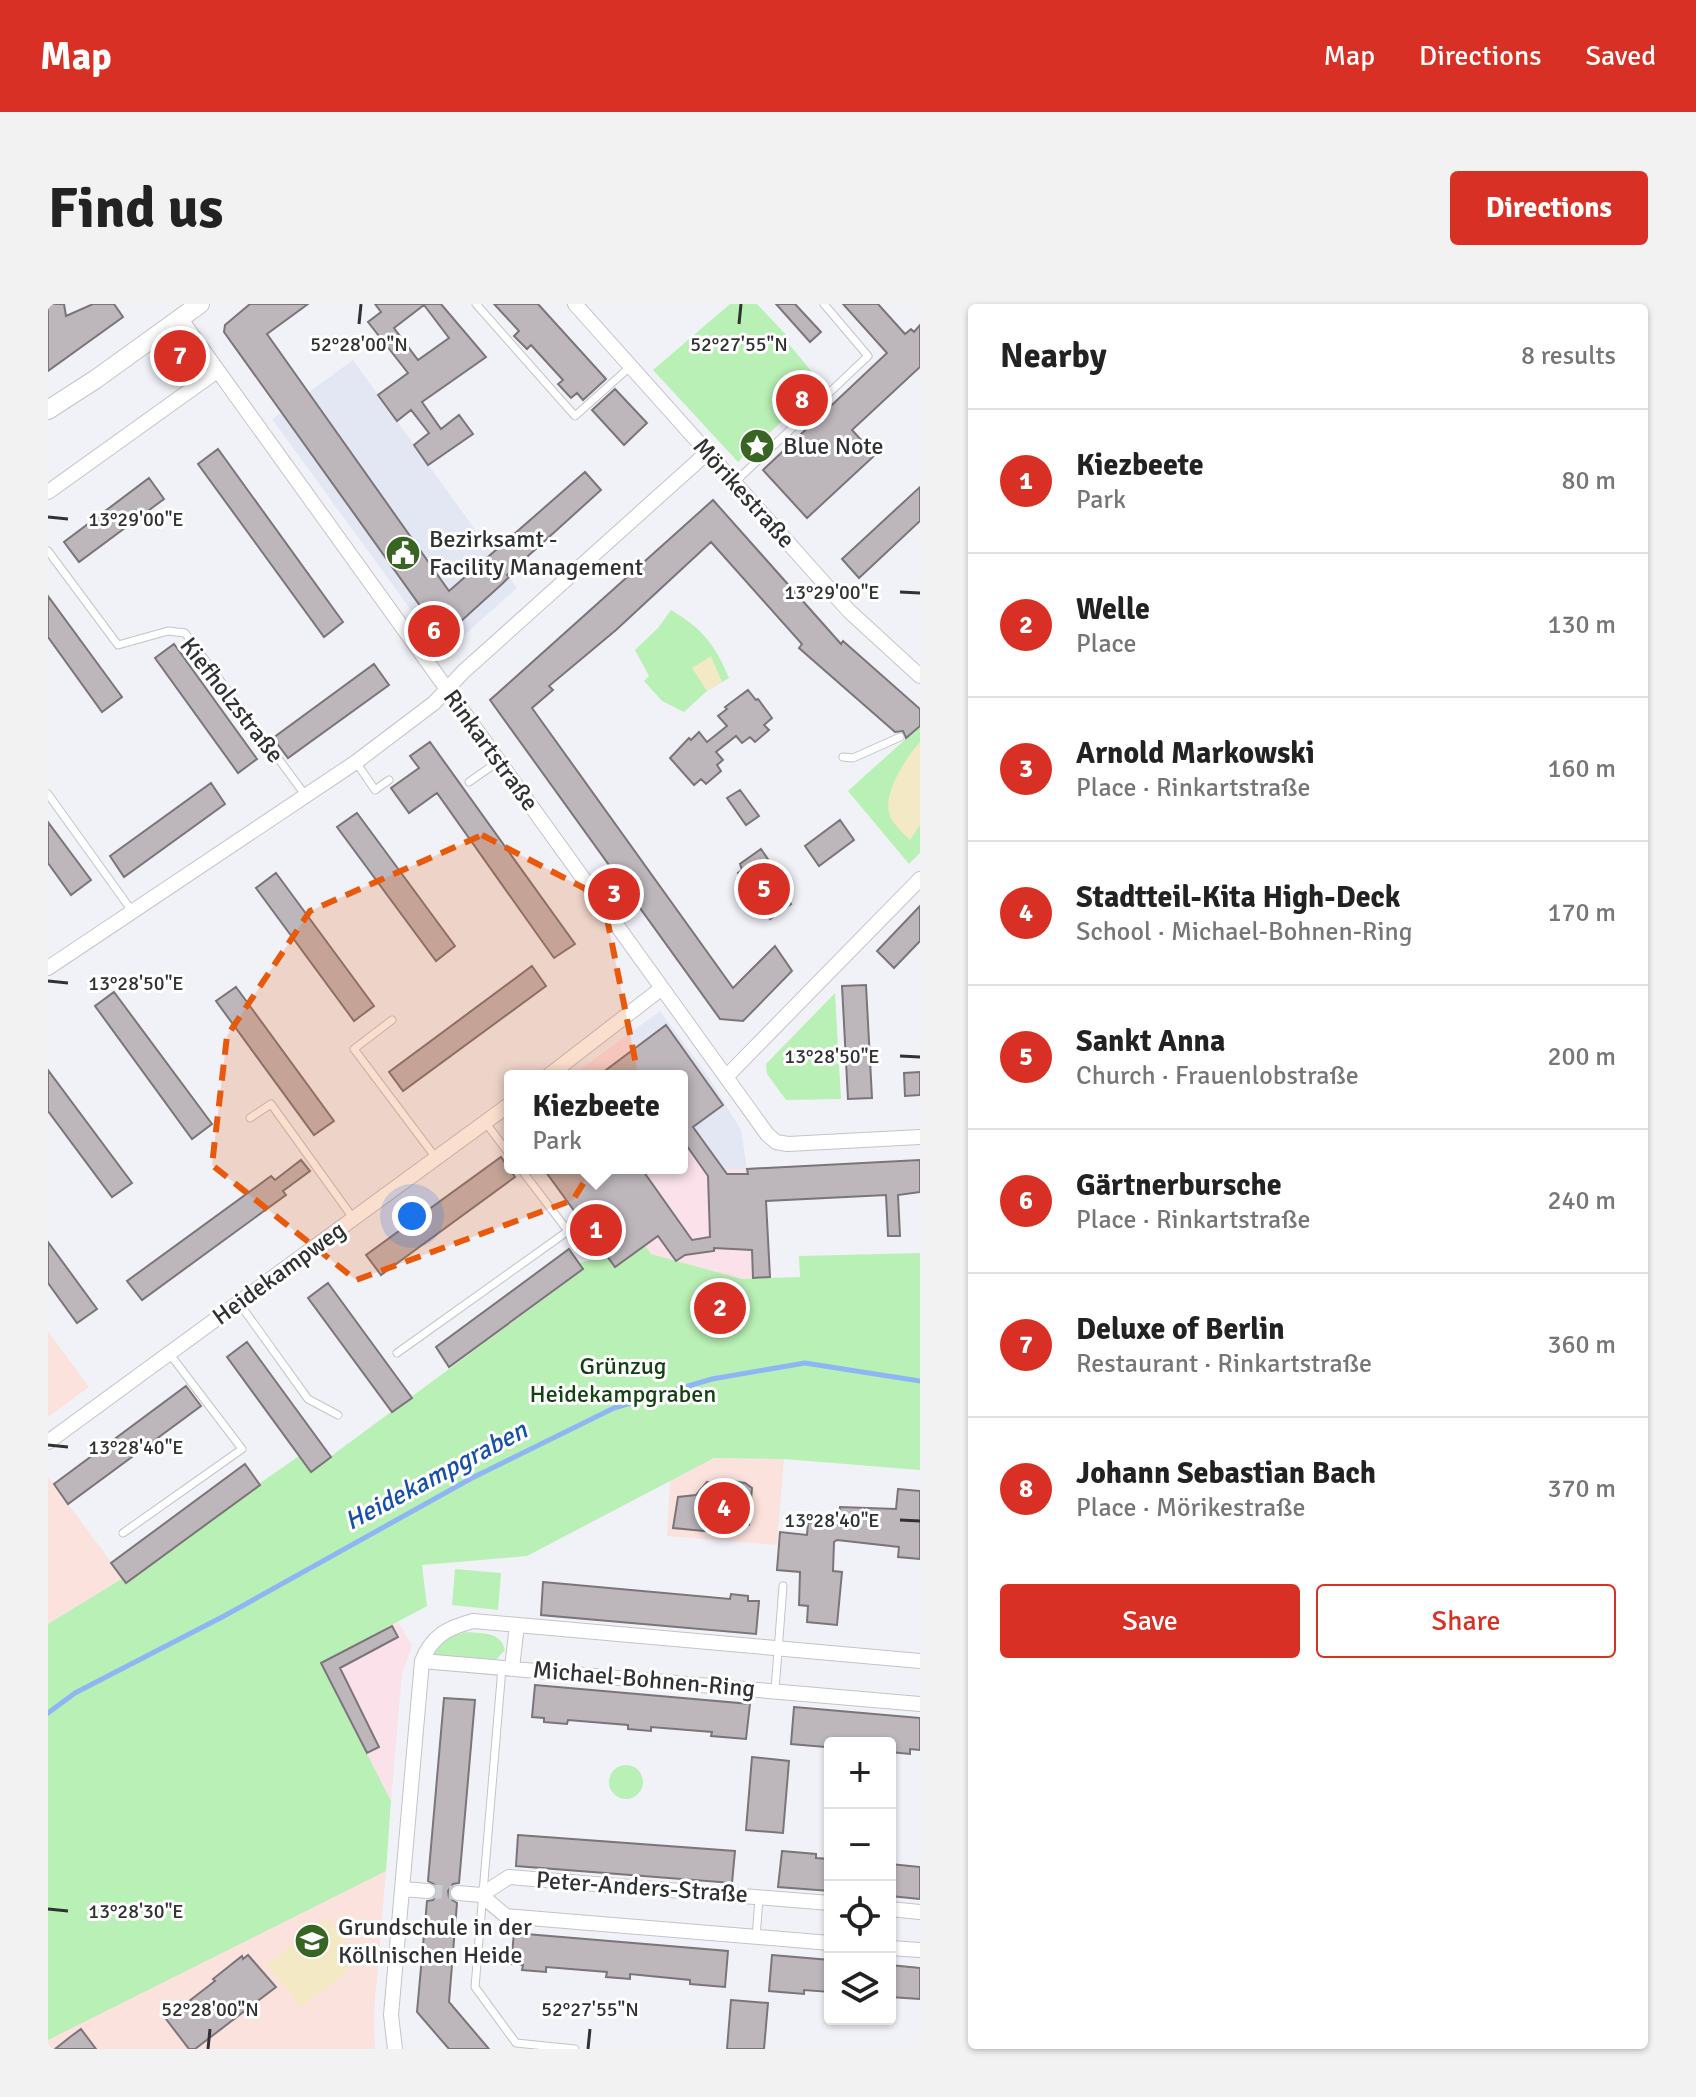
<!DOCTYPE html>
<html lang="en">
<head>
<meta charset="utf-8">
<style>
	:root { --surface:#fff; --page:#f2f2f2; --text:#222; --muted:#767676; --line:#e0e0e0; --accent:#d93025 }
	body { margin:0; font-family:Signika,sans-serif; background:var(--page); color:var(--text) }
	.controls { position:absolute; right:24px; bottom:24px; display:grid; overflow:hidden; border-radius:8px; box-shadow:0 2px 6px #0004 }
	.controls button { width:72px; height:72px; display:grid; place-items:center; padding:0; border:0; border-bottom:2px solid var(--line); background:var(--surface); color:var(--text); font:40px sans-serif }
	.you { position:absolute; left:364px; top:912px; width:28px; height:28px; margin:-20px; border:6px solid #fff; border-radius:50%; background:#1a73e8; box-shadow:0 0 0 12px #1a73e833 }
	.badge { display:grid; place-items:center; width:52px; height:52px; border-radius:50%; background:var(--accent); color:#fff; font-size:26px; font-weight:700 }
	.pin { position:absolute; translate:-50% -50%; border:4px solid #fff; box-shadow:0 2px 8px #0006 }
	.popup { position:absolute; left:456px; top:766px; width:184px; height:104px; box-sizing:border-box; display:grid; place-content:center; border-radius:8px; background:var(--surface); filter:drop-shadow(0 2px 6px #0005); font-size:26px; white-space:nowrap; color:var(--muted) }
	.popup b { font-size:30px; color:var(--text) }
	.popup::after { content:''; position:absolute; left:50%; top:100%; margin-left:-16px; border:16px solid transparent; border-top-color:var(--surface) }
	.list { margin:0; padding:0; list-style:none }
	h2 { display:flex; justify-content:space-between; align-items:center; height:104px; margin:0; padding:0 32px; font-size:34px }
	h2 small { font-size:26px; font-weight:400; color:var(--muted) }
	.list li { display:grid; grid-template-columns:52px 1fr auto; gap:24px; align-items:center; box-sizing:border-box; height:144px; padding:0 32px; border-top:2px solid var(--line) }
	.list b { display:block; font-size:30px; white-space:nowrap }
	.list p { margin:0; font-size:26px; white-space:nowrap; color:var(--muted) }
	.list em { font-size:26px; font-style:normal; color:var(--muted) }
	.actions { display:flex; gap:16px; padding:24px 32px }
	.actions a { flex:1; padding:18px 0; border:2px solid var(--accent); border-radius:8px; text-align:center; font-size:28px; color:var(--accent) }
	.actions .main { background:var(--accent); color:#fff }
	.icon { flex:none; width:44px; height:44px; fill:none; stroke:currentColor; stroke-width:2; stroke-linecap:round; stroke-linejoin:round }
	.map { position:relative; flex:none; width:872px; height:1745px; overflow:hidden; border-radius:8px }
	header { display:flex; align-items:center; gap:48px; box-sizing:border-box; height:112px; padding:0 40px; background:var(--accent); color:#fff }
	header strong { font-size:38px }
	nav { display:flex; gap:44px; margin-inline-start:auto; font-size:28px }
	.intro { display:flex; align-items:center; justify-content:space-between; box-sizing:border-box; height:192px; padding:0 48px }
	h1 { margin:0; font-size:56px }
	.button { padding:20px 36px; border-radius:8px; background:var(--accent); color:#fff; font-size:28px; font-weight:700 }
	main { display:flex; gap:48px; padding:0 48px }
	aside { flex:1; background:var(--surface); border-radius:8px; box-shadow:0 2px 6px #0004 }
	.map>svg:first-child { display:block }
	.built { fill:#e3e7f4 }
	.industrial { fill:#fae1ea }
	.education { fill:#fce2dc }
	.green { fill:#b9f0b5 }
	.sand { fill:#f3e9c4 }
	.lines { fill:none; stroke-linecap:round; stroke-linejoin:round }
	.stream { stroke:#8fb6f4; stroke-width:5 }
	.building { fill:#bdb7bb; stroke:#7b7579; stroke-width:2; fill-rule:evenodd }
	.minor-tunnel { stroke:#cacbd1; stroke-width:14; stroke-dasharray:14 7; stroke-linecap:butt }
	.service-casing { stroke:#c2c4ca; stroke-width:9 }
	.minor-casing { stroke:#c2c4ca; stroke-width:16 }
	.tertiary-casing { stroke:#c2c4ca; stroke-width:20 }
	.service { stroke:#fff; stroke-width:7 }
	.minor { stroke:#fff; stroke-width:14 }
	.tertiary { stroke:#fff; stroke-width:18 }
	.marked { fill:#e8590c; fill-opacity:0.2; stroke:#e8590c; stroke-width:6; stroke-dasharray:16 10; stroke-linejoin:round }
	.ticks { fill:none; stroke:#303133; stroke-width:3 }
	.labels { text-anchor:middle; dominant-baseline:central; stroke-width:6; stroke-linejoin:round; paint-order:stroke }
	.poi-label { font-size:24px; fill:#303133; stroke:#fff; text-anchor:start }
	.street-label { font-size:24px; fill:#303133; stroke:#fff }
	.park-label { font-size:24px; fill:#124212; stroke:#fff }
	.water-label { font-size:26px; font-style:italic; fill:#164fa7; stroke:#fff }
	.ticks-label { font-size:20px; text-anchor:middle; fill:#303133; stroke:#fff; stroke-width:6; stroke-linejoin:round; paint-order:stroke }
</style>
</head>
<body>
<header>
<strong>Map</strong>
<nav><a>Map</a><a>Directions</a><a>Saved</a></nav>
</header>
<div class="intro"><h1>Find us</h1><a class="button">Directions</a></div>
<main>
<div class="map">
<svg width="872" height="1745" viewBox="0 0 872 1745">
	<rect width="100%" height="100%" fill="#f1f2f8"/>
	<!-- built -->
	<path class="built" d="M 305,56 L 469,284 L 395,350 L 224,115 Z
		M 612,707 L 660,772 L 693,826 L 699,865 L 676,866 L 634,808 L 634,772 L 608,772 L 579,731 Z"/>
	<!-- industrial -->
	<path class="industrial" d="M 579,731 L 608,772 L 524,772 Z
		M 634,808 L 676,866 L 699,865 L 705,975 L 694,975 L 603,950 L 565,899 L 536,919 L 495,864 L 634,864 Z
		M 350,1318 L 364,1341 L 354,1370 L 343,1497 L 273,1359 Z"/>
	<!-- education -->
	<path class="education" d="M 0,1027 L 41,1083 L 0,1113 Z
		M 666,1154 L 736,1155 L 729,1241 L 619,1232 L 622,1177 Z
		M 0,1173 L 75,1274 L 0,1320 Z
		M 338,1567 L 326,1708 L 327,1745 L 0,1745 L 0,1736 L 5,1732 Z"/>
	<!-- green -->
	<path class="green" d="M 682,0 L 709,0 L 742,35 L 739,38 L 774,80 L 690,158 L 605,66 Z
		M 623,306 C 654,324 668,342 681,374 L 659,387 L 636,408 L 614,397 L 596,377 L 601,372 L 587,346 L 610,324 Z
		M 872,422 L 872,549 L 861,560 L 800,487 Z
		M 787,689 L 793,795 L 738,796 L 719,770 L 718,760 Z
		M 565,898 L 603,950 L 694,975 L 752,973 L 751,952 L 872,949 L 872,1166 L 736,1155 L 666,1154 L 479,1252 L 374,1261 L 379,1302 L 273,1359 L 343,1497 L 338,1567 L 0,1736 L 0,1320 L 75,1274 L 251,1152 L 263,1167 L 535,966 L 531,959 L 559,952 L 567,963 L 569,916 L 545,933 L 536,919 Z
		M 407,1265 L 453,1269 L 450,1306 L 404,1301 Z
		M 418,1328 C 436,1330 452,1327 457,1346 L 447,1357 L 385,1352 L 385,1347 L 399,1334 Z
		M561 1478a17 17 0 1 1 34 0a17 17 0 1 1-34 0Z"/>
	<!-- sand -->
	<path class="sand" d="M 663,352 L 674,378 L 659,387 L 644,364 Z
		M 872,438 L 872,521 L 862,536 C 855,529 845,520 842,512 C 833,491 859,452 872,438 Z
		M 279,1613 C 322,1667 297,1668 253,1703 L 219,1661 Z"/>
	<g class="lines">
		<!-- stream -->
		<path class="stream" d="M 0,1409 L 27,1389 L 178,1311 L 424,1174 L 566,1104 L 664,1075 L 757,1059 L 872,1077"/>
	</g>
	<!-- building -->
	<path class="building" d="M 0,0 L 16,0 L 18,12 L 45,0 L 66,0 L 75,13 L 0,67 Z
		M 202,0 L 260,0 L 219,30 L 401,287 L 537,168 L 553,186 L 459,271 L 461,273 L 454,280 L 411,319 L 400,326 L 392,326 L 383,317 L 176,28 L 177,21 Z
		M 327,0 L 393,0 L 438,53 L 374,98 L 393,125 L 411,111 L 425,130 L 380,161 L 366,141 L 381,129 L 363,106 L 349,117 L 330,91 L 360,69 L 320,18 L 333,8 ZM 376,1 L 401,34 L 370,56 L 346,24 Z
		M 446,0 L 490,0 L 558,75 L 535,96 L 529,89 L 523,94 L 510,80 L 515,76 L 483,41 L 479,45 L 466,32 L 471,27 Z
		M 728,0 L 747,0 L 773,28 L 762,38 Z
		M 795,0 L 830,0 L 857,30 L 863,25 L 866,28 L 872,21 L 872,63 L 804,126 L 827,151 L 759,214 L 715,166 L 839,49 Z
		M 567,85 L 599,119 L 576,141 L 544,106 Z
		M 170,145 L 295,318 L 276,333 L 150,160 Z
		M 101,174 L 116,195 L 31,258 L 16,238 Z
		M 872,183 L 872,217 L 811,274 L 794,255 Z
		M 665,196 L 793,340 L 795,337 L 872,405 L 872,422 L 858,434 L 855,427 L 847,428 L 751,344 L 754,340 L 663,238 L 568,326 L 501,382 L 505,386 L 484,404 L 685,684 L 727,642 L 744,667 L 695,717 L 672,715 L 442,396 Z
		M 0,292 L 74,393 L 54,408 L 0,333 Z
		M 126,340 L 209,455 L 190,469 L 107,354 Z
		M 326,360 L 341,381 L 240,454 L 225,434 Z
		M 700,386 L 708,396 L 710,395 L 724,414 L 716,421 L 721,426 L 707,438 L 702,433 L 694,439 L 688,432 L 668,448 L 675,456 L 669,461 L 673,467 L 658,480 L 653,475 L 646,481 L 622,454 L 641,434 L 643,436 L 651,428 L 659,438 L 679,422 L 670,412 L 679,405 L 677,403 Z
		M 382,438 L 527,640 L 506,654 L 389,489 L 361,509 L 343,484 L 371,464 L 362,452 Z
		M 163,479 L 177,500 L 76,573 L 62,552 Z
		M 692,486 L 711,512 L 698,521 L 679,494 Z
		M 309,509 L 407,642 L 388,657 L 289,523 Z
		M 792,516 L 806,536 L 771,562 L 757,542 Z
		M 0,518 L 43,576 L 23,591 L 0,559 Z
		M 713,545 L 726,564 L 720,568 L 743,600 L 722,615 L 690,569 L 694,566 L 692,560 Z
		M 228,569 L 326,702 L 306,717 L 208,584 Z
		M 872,602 L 872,637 L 846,664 L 829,647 Z
		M 484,662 L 498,682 L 355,787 L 341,768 Z
		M 818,681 L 824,794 L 800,795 L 794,682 Z
		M 188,683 L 286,817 L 266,831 L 168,697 Z
		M 66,688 L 164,820 L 144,835 L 47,702 Z
		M 618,721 L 675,801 L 645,823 L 679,870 L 700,870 L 699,865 L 872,856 L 872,888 L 850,891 L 852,932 L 840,932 L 838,891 L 718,897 L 722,973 L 705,974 L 704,946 L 666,944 L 666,947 L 637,951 L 628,957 L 610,932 L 567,963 L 495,864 L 593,864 L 644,936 L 662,933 L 660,872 L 634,835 L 634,772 L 550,772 Z
		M 0,766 L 84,879 L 64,893 L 0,807 Z
		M 872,768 L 872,791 L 857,792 L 856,769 Z
		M 453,853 L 467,873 L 333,971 L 318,951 Z
		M 253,856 L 262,867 L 235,887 L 238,891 L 94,996 L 79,977 L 223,872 L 227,876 Z
		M 0,938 L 49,1005 L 29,1019 L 0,979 Z
		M 521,945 L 535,965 L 401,1063 L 388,1043 Z
		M 280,979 L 364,1094 L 344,1108 L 260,994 Z
		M 199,1038 L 283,1153 L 263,1168 L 179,1053 Z
		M 138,1082 L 153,1102 L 20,1200 L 6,1180 Z
		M 197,1160 L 212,1181 L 78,1279 L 63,1259 Z
		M 685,1177 L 697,1179 L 704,1184 L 701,1221 L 677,1219 L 677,1229 L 625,1224 L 630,1193 L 648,1191 L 659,1178 L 672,1182 Z
		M 850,1185 L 872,1187 L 872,1255 L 850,1253 L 851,1243 L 789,1236 L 786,1238 L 785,1267 L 794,1268 L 789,1321 L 759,1318 L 760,1302 L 751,1301 L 752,1268 L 729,1266 L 732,1228 L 759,1231 L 760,1219 L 790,1221 L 792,1203 L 848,1205 Z
		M 495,1278 L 682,1295 L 683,1290 L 700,1292 L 700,1297 L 711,1297 L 708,1330 L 493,1311 Z
		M 344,1322 L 350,1333 L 292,1364 L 331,1443 L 319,1449 L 273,1359 Z
		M 487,1381 L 702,1400 L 698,1435 L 663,1432 L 664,1428 L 603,1423 L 603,1427 L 580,1425 L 580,1421 L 520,1416 L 519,1420 L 496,1418 L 496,1414 L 484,1413 Z
		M 396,1394 L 427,1396 L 411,1579 L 405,1580 L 400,1587 L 401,1594 L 409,1599 L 401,1698 L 441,1745 L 401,1745 L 369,1708 L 379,1597 L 385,1596 L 390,1589 L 389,1582 L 380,1577 Z
		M 746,1403 L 872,1414 L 872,1446 L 862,1445 L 862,1450 L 842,1448 L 842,1439 L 778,1438 L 777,1443 L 743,1440 Z
		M 704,1453 L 741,1457 L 735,1529 L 698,1526 Z
		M 470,1531 L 687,1547 L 684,1579 L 468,1562 Z
		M 734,1547 L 768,1550 L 768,1554 L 782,1555 L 782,1587 L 730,1583 Z
		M 842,1560 L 872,1563 L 872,1595 L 842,1592 Z
		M 466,1629 L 680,1647 L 677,1683 L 642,1680 L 642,1676 L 582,1670 L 582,1675 L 558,1673 L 559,1668 L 498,1663 L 498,1668 L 474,1666 L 475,1661 L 463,1660 Z
		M 200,1651 L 228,1683 L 147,1745 L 141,1745 L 118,1715 L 167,1677 L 165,1675 L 194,1652 L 195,1655 Z
		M 724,1651 L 782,1656 L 782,1688 L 756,1686 L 756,1690 L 721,1687 Z
		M 842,1661 L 872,1664 L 872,1695 L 842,1693 Z
		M 683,1696 L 720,1699 L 716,1745 L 679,1745 Z
		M 33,1725 L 48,1745 L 7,1745 L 22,1733 Z"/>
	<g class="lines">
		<!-- minor-tunnel -->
		<path class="minor-tunnel" d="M 380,1587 L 410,1589"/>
		<defs>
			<path id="service" d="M 428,0 L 527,112 L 583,62
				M 687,178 L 820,52 L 776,0
				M 0,247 L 70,341 L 120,327 L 137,329 L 258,492
				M 795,453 L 805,454 L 852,433
				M 308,458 L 327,486 L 341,476
				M 421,478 L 451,457
				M 0,490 L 84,607
				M 344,716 L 306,745 L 388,854
				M 202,814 L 223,800 L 305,914
				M 437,818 L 462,851
				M 191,999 L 260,1095 L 290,1111
				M 349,1049 L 520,927 L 472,864
				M 75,1229 L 194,1145 L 121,1049
				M 454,1364 L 427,1683 L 468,1739 L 527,1745
				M 727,1386 L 735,1282
				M 708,1634 L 711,1594"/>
			<path id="minor" d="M 527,0 L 801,307 L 872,372
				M 132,14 L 719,830 L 728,838 L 740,840 L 872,833
				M 0,188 L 169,67
				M 0,664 L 308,458 L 386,399 L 415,368 L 660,148
				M 500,772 L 614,684
				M 678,773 L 872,575
				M 0,1138 L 462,800
				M 374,1357 L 872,1400
				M 464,1364 L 469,1321
				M 354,1585 L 380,1587
				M 410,1589 L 433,1591 L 458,1612 L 782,1639
				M 433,1591 L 461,1573 L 782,1599
				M 842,1605 L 872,1608
				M 842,1644 L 872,1646
				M 347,1745 L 343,1711 L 374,1357 C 384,1332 399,1324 425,1317 L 872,1357"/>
			<path id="tertiary" d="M 0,106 L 48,75 L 152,0"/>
		</defs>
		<!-- service casing -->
		<use href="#service" class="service-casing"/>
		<!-- minor casing -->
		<use href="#minor" class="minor-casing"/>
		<!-- tertiary casing -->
		<use href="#tertiary" class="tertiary-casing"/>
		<!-- service -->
		<use href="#service" class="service"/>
		<!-- minor -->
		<use href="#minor" class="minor"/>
		<!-- tertiary -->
		<use href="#tertiary" class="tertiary"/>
	</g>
	<!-- marked area -->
	<path class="marked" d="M 434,531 L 555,594 L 593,786 L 525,896 L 308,976 L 164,861 L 179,732 L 262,607 Z"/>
	<!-- ticks -->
	<path class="ticks" d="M 311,20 L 313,0M 691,20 L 693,0M 0,213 L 20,215M 852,288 L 872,289M 0,677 L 20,679M 852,752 L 872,753M 0,1141 L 20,1143M 852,1216 L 872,1217M 0,1605 L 20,1607M 160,1745 L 162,1725M 540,1745 L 542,1725"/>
	<!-- icons -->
	<defs>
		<symbol id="sight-disc" viewBox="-11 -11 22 22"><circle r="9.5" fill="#396523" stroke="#fff"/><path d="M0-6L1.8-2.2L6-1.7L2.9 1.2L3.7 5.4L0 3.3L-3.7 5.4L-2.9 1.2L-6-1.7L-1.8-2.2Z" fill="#fff"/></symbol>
		<symbol id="civic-disc" viewBox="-11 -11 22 22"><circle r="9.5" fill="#396523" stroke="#fff"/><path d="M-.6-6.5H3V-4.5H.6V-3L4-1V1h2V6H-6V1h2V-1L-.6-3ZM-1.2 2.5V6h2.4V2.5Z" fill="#fff"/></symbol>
		<symbol id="school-disc" viewBox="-11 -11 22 22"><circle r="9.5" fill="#396523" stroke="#fff"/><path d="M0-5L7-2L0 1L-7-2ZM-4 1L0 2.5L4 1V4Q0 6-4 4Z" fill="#fff"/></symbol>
	</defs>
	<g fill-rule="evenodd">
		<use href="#sight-disc" x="689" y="122" width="40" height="40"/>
		<use href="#civic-disc" x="335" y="229" width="40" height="40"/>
		<use href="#school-disc" x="244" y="1617" width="40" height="40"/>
	</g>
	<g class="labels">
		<!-- poi labels -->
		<g class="poi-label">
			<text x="735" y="142">Blue Note</text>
			<text x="381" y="235">Bezirksamt -<tspan x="381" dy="28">Facility Management</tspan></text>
			<text x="290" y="1623">Grundschule in der<tspan x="290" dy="28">Köllnischen Heide</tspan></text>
		</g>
		<!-- street labels -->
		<g class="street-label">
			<text transform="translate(696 189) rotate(48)">Mörikestraße</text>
			<text transform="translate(184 396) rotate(52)">Kiefholzstraße</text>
			<text transform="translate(443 446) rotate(54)">Rinkartstraße</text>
			<text transform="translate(231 969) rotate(-36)">Heidekampweg</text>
			<text transform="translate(596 1375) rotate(5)">Michael-Bohnen-Ring</text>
			<text transform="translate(594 1583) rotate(4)">Peter-Anders-Straße</text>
		</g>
		<!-- park labels -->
		<g class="park-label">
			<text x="575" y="1062">Grünzug<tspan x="575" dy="28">Heidekampgraben</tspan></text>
		</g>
		<!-- water labels -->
		<g class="water-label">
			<text transform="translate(388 1172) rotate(-28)">Heidekampgraben</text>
		</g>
	</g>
	<g class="ticks-label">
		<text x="311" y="47">52°28'00"N</text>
		<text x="691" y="47">52°27'55"N</text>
		<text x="88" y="222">13°29'00"E</text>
		<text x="784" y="295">13°29'00"E</text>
		<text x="88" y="686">13°28'50"E</text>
		<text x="784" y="759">13°28'50"E</text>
		<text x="88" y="1150">13°28'40"E</text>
		<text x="784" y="1223">13°28'40"E</text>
		<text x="88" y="1614">13°28'30"E</text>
		<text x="162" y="1712">52°28'00"N</text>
		<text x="542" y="1712">52°27'55"N</text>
	</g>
</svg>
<div class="controls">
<button>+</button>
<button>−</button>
<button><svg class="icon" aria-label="locate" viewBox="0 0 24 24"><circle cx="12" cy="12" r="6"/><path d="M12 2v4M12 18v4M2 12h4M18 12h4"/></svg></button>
<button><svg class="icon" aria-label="layers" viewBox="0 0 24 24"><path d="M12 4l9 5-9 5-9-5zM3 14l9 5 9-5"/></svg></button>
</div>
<div class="you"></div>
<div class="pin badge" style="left:548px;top:926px">1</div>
<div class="popup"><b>Kiezbeete</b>Park</div>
<div class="pin badge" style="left:672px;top:1004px">2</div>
<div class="pin badge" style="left:566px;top:590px">3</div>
<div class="pin badge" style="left:676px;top:1204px">4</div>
<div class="pin badge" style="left:716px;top:585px">5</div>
<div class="pin badge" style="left:386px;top:327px">6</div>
<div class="pin badge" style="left:132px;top:52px">7</div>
<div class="pin badge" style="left:754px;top:96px">8</div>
</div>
<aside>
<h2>Nearby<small>8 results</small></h2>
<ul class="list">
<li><span class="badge">1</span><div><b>Kiezbeete</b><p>Park</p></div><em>80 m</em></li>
<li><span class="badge">2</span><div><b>Welle</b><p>Place</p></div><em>130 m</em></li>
<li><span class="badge">3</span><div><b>Arnold Markowski</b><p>Place · Rinkartstraße</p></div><em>160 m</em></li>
<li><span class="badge">4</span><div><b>Stadtteil-Kita High-Deck</b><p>School · Michael-Bohnen-Ring</p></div><em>170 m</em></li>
<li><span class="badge">5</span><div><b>Sankt Anna</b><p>Church · Frauenlobstraße</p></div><em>200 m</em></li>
<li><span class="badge">6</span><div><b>Gärtnerbursche</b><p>Place · Rinkartstraße</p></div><em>240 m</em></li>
<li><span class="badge">7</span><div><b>Deluxe of Berlin</b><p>Restaurant · Rinkartstraße</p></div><em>360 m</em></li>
<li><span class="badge">8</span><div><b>Johann Sebastian Bach</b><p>Place · Mörikestraße</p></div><em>370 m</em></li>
</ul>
<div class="actions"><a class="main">Save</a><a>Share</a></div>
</aside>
</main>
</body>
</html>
